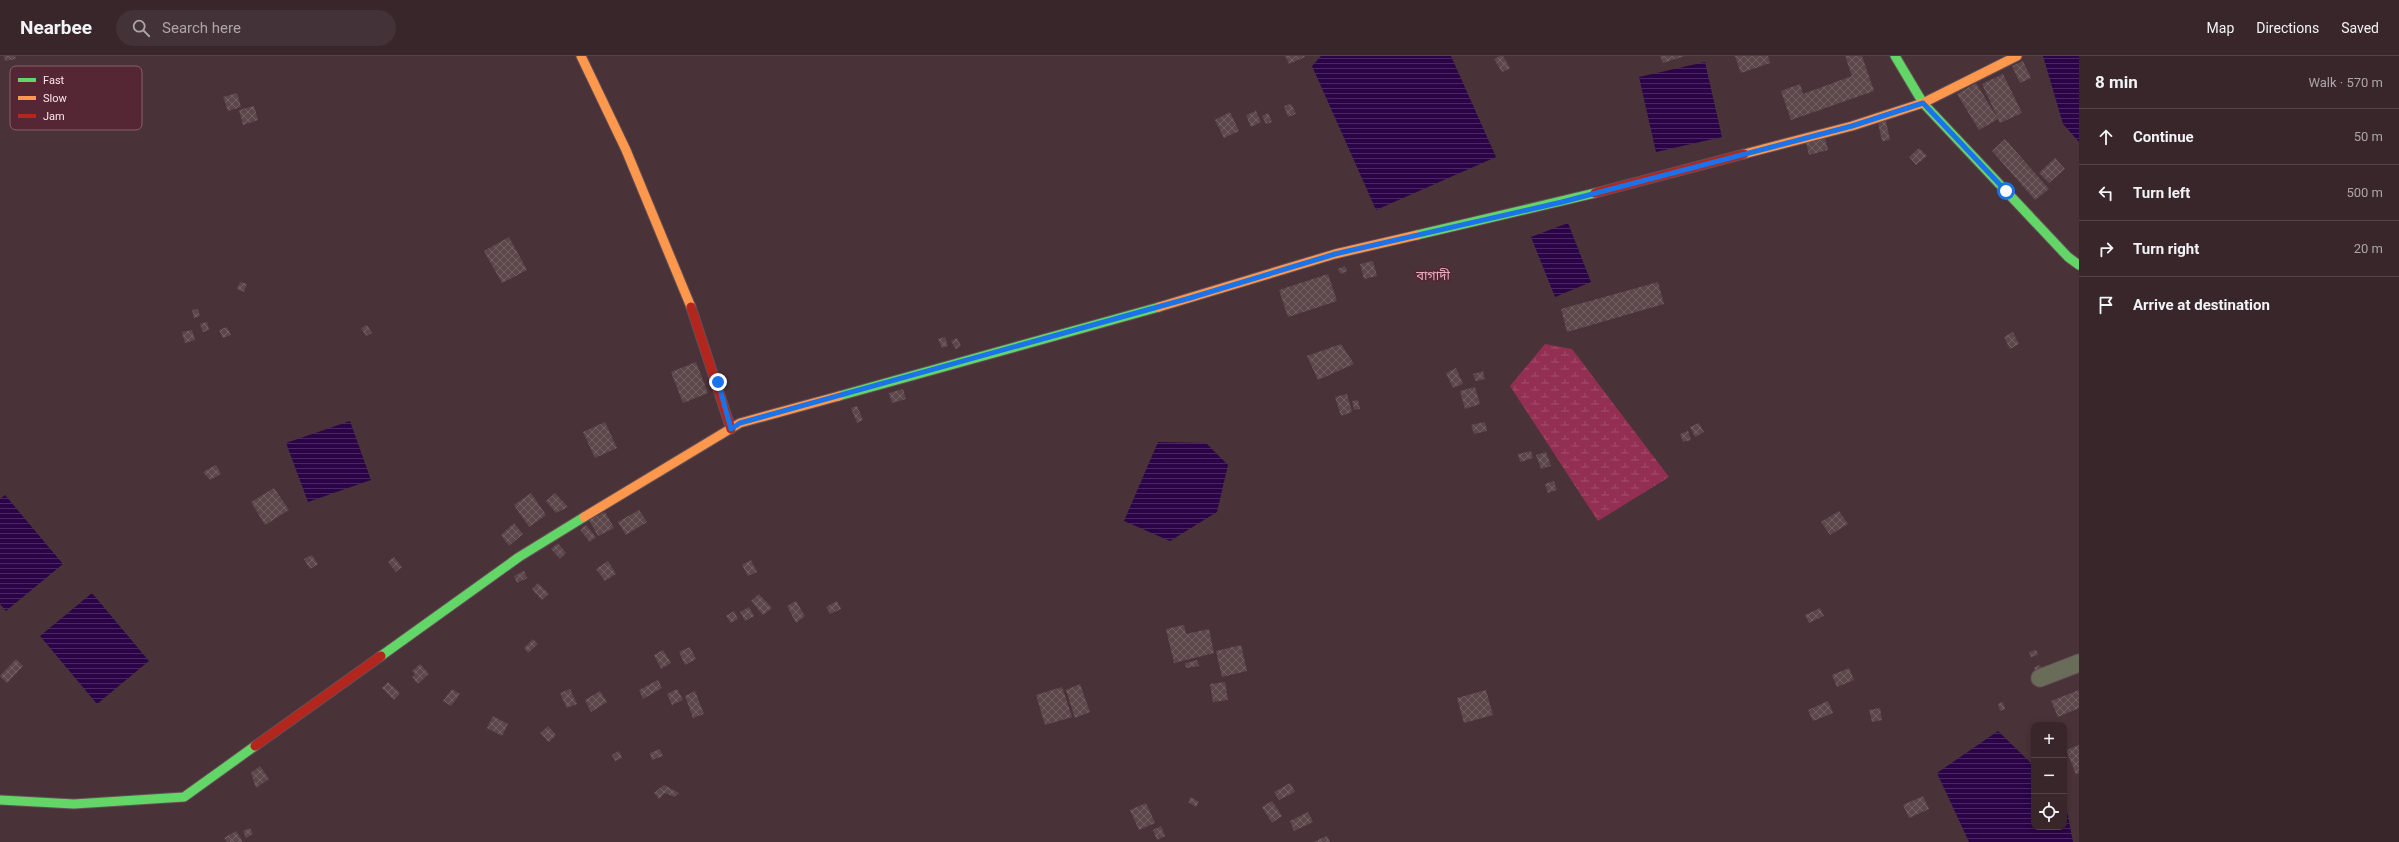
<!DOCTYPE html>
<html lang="en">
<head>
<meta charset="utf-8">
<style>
	:root { --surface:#38262b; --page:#433237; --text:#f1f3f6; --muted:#aba5a9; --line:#524347 }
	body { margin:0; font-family:Roboto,"Noto Sans Bengali",sans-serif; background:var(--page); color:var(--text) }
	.controls { position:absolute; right:12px; bottom:12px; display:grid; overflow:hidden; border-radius:8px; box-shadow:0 2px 6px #0003 }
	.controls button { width:36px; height:36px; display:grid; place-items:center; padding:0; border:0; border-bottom:1px solid var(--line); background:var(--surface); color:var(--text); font:20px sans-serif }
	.stop { position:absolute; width:12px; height:12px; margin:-9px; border:3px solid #1a73e8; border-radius:50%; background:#fff }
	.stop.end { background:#1a73e8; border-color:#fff; box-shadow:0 1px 4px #0008 }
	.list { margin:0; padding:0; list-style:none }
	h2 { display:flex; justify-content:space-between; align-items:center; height:52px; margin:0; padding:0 16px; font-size:17px }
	h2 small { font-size:13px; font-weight:400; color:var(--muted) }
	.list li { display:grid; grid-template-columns:26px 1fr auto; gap:12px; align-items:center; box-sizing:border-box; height:56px; padding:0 16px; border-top:1px solid var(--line) }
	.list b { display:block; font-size:15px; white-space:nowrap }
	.list em { font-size:13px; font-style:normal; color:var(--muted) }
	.icon { flex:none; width:22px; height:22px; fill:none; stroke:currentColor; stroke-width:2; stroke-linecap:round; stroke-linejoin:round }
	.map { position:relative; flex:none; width:2079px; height:786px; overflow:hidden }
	header { display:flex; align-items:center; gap:24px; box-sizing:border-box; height:56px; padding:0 20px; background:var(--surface); border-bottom:1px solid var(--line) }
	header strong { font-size:19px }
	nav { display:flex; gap:22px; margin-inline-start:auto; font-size:14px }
	.search { width:280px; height:36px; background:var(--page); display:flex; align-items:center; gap:10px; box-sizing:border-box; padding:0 14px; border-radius:22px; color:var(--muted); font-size:15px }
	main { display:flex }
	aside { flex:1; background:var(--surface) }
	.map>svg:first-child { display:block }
	.wetland { fill:url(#wetland-marsh) }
	.water { fill:url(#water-rules) }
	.building { fill:url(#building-cross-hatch) }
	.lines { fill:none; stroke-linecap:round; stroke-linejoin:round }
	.street-casing { stroke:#655056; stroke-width:19 }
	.fast-casing { stroke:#655056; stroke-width:11 }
	.slow-casing { stroke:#655056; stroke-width:11 }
	.jam-casing { stroke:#655056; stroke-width:11 }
	.street { stroke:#696c58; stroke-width:17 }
	.fast { stroke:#63d668; stroke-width:9 }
	.slow { stroke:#ff974d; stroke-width:9 }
	.jam { stroke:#b3261e; stroke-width:9 }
	.route { stroke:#1a73e8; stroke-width:5 }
	.labels { text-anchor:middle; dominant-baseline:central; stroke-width:3.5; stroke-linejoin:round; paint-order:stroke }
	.quarter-label { font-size:13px; fill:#e9aebd; stroke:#552735 }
	.key { fill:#552735; stroke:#88606c; stroke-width:1 }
	.key-label { font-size:11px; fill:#fee5eb }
</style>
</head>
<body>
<header>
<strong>Nearbee</strong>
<div class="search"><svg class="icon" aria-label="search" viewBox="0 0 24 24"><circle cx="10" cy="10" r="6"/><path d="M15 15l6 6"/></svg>Search here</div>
<nav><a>Map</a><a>Directions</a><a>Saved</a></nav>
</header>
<main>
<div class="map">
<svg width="2079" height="786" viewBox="0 0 2079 786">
	<defs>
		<pattern id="wetland-marsh" width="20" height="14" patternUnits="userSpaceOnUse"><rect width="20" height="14" fill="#932f53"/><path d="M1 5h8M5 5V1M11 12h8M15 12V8" fill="none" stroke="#a34d6c"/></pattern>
		<pattern id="water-rules" width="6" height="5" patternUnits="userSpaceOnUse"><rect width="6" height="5" fill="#2b0448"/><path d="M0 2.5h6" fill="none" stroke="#4b2863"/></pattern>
		<pattern id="building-cross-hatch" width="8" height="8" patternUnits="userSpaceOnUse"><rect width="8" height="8" fill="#5c474a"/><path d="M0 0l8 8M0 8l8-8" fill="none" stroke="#746164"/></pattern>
	</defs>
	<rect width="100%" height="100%" fill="#4a3239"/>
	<!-- wetland -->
	<path class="wetland" d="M 1545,288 L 1572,293 L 1669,421 L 1598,465 L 1510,330 Z"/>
	<!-- water -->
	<path class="water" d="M 1321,0 L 1451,0 L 1496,101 L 1376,154 L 1312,10 Z
		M 2043,0 L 2079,0 L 2079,86 L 2063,68 Z
		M 1705,6 L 1722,81 L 1656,96 L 1639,21 Z
		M 1568,167 L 1591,226 L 1555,241 L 1531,181 Z
		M 350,365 L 371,424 L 308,446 L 286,387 Z
		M 1158,386 L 1206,387 L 1228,409 L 1217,456 L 1170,485 L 1124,465 Z
		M 5,439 L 63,508 L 6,555 L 0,548 L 0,443 Z
		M 92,537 L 149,605 L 97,648 L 40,580 Z
		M 1998,675 L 2034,710 L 2034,771 L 2064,771 L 2064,740 L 2073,786 L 1969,786 L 1937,717 Z"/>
	<!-- building -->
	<path class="building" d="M 4,0 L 15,0 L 16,3 L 5,5 Z
		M 1285,0 L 1304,0 L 1305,1 L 1289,8 Z
		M 1500,0 L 1503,0 L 1510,12 L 1502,16 L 1494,3 Z
		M 1660,0 L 1685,0 L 1663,7 Z
		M 1735,0 L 1768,0 L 1770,7 L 1741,17 Z
		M 1845,0 L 1862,0 L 1874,35 L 1791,64 L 1781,35 L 1800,28 L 1803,38 L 1852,20 Z
		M 2023,5 L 2031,22 L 2020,27 L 2012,10 Z
		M 2003,18 L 2022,57 L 2000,67 L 1982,28 Z
		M 1976,27 L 1998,63 L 1979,74 L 1957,38 Z
		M 237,37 L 241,51 L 228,55 L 223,41 Z
		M 1291,48 L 1296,58 L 1288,61 L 1284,50 Z
		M 254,50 L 258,64 L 243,69 L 239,54 Z
		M 1256,55 L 1261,66 L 1251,71 L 1246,59 Z
		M 1230,56 L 1239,75 L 1224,82 L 1215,64 Z
		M 1268,57 L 1272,66 L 1266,68 L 1262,60 Z
		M 1886,65 L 1890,84 L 1882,85 L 1878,66 Z
		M 1825,82 L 1828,94 L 1809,99 L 1806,86 Z
		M 2005,83 L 2049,133 L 2035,144 L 1992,95 Z
		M 1919,92 L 1927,100 L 1916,109 L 1909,101 Z
		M 2055,102 L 2065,113 L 2049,127 L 2039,117 Z
		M 509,181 L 527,214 L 502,227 L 484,195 Z
		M 1373,205 L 1377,220 L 1364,223 L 1360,208 Z
		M 1345,210 L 1347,215 L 1341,218 L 1338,213 Z
		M 1328,218 L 1337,245 L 1288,261 L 1279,234 Z
		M 240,226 L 247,228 L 244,236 L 237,233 Z
		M 1658,226 L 1664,248 L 1567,276 L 1561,253 Z
		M 198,253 L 200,260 L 194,262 L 192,254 Z
		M 207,266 L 209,274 L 203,276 L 200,268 Z
		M 367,269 L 372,277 L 366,280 L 361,272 Z
		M 227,271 L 231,279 L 223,282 L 219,274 Z
		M 192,274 L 195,284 L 185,287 L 182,276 Z
		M 2013,276 L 2019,288 L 2010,293 L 2004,281 Z
		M 945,281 L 948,290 L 942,292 L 938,283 Z
		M 957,282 L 961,290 L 956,293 L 951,285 Z
		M 1341,288 L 1354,308 L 1318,324 L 1307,300 Z
		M 696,306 L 708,337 L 683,347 L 671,316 Z
		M 1456,312 L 1463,328 L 1453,332 L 1446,317 Z
		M 1483,315 L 1485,323 L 1476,325 L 1473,318 Z
		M 1475,331 L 1480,348 L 1465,353 L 1460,335 Z
		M 903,333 L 906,343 L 892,347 L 889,337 Z
		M 1347,338 L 1352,356 L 1341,360 L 1335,341 Z
		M 1358,344 L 1360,353 L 1354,354 L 1352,345 Z
		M 857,350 L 863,364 L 857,367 L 851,352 Z
		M 605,366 L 617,392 L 595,402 L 583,376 Z
		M 1485,366 L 1487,375 L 1474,378 L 1471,369 Z
		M 1699,367 L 1704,376 L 1695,381 L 1690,371 Z
		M 1688,375 L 1691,384 L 1683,386 L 1680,378 Z
		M 1531,395 L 1533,402 L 1520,406 L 1518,398 Z
		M 1546,396 L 1551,410 L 1541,413 L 1536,399 Z
		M 216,409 L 221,418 L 210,424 L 203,416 Z
		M 1554,425 L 1557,434 L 1548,437 L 1545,428 Z
		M 274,432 L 289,454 L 265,469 L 251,446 Z
		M 531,437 L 546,459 L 529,471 L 514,449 Z
		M 555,437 L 568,451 L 556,457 L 546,445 Z
		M 639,454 L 647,466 L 626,479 L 618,466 Z
		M 1839,455 L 1848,468 L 1830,479 L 1821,466 Z
		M 605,456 L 614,472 L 598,480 L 589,464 Z
		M 514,467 L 523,478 L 509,490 L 501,479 Z
		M 586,469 L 596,481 L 590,486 L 580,474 Z
		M 558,487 L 566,497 L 560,503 L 551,493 Z
		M 312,499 L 318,508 L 310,513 L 304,503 Z
		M 394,501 L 402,511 L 396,516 L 388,506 Z
		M 751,504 L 757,516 L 748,520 L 742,509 Z
		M 608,505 L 616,518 L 605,525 L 596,513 Z
		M 524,515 L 527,522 L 517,527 L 514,520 Z
		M 538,527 L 549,538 L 542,544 L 532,533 Z
		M 759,538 L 772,552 L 763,559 L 751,545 Z
		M 796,545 L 805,560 L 796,567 L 787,550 Z
		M 837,545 L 841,553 L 830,558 L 826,551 Z
		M 749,551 L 754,560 L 745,565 L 740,556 Z
		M 1820,552 L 1824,560 L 1809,567 L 1805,559 Z
		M 734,555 L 738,563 L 731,567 L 726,560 Z
		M 1184,569 L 1186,578 L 1209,573 L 1214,597 L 1174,607 L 1166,573 Z
		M 533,583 L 538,588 L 528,597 L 524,592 Z
		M 1241,589 L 1247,615 L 1222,621 L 1216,595 Z
		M 690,591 L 696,603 L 685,609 L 679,596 Z
		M 663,594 L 671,607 L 661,613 L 654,599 Z
		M 2036,594 L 2038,599 L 2031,601 L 2029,596 Z
		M 16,603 L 23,610 L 7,627 L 0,620 Z
		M 1197,604 L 1199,610 L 1186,612 L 1185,607 Z
		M 420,608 L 429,618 L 418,628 L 412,621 L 415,618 L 412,615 Z
		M 2039,609 L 2044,615 L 2038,619 L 2034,612 Z
		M 1849,612 L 1854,624 L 1837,631 L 1832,619 Z
		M 658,624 L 662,632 L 643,643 L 639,634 Z
		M 388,626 L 400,637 L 394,644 L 382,632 Z
		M 1225,626 L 1228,644 L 1213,646 L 1210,628 Z
		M 1080,628 L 1090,656 L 1075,662 L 1066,634 Z
		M 1062,631 L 1072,661 L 1045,669 L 1036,639 Z
		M 452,633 L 460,638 L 451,650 L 443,645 Z
		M 570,633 L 577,648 L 567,652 L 560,637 Z
		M 677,633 L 683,644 L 672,649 L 667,638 Z
		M 1486,634 L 1493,659 L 1464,667 L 1457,642 Z
		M 2079,634 L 2079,652 L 2058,661 L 2051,645 Z
		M 600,635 L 607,646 L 591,656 L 585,644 Z
		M 695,635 L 704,658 L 693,662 L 685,640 Z
		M 1828,645 L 1833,657 L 1813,665 L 1808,654 Z
		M 2003,646 L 2005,653 L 2000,655 L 1998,648 Z
		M 1880,652 L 1882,664 L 1872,666 L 1869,654 Z
		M 493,660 L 508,668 L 502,680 L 487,672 Z
		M 548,670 L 556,679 L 549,686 L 540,677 Z
		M 2079,689 L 2079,717 L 2076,718 L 2066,694 Z
		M 660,693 L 663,700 L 652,704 L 650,697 Z
		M 619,695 L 622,702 L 615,705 L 612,699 Z
		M 260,710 L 269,723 L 256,732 L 251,717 Z
		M 1290,727 L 1295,736 L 1279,744 L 1274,736 Z
		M 664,729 L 679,737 L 674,741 L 665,737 L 659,743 L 654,737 Z
		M 1923,740 L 1929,753 L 1909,762 L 1903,749 Z
		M 1191,741 L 1199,746 L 1196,751 L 1188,746 Z
		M 1272,745 L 1282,760 L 1272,767 L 1262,751 Z
		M 1146,747 L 1155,767 L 1139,774 L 1130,754 Z
		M 1308,756 L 1313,766 L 1294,775 L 1290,765 Z
		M 1161,770 L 1165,780 L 1157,784 L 1153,774 Z
		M 250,772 L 253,778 L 246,782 L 243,775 Z
		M 236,775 L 243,786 L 227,786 L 224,782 Z
		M 1327,780 L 1330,786 L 1313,786 Z"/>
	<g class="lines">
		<defs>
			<path id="street" d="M 2040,622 L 2079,607"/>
			<path id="fast" d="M 1895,0 L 1923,47 L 2068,201 L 2079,209
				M 1417,179 L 1595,137
				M 839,340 L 1159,251
				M 381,600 L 519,501 L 584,461
				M 0,744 L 74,748 L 184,741 L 255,690"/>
			<path id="slow" d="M 581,0 L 626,94 L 691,251
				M 1744,98 L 1852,70 L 1923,47 L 2017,0
				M 1159,251 L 1335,198 L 1417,179
				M 584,461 L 740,367 L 839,340"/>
			<path id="jam" d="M 1595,137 L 1744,98
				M 691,251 L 731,373
				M 255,690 L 381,600"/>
		</defs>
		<!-- street casing -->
		<use href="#street" class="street-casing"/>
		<!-- fast casing -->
		<use href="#fast" class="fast-casing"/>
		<!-- slow casing -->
		<use href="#slow" class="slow-casing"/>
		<!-- jam casing -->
		<use href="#jam" class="jam-casing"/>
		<!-- street -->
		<use href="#street" class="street"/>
		<!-- fast -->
		<use href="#fast" class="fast"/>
		<!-- slow -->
		<use href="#slow" class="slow"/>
		<!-- jam -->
		<use href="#jam" class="jam"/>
	</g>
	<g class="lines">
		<!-- route -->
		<path class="route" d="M 718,326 L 731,373 L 740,367 L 1190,242 L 1335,198 L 1562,146 L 1852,70 L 1923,47 L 2006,135"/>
	</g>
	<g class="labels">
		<!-- quarter labels -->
		<g class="quarter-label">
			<text x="1433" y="219">বাগাদী</text>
		</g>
	</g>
	<!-- legend -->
	<rect x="10" y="10" width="132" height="64" rx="6" class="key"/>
	<rect x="18" y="22" width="18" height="4" fill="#63d668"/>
	<rect x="18" y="40" width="18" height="4" fill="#ff974d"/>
	<rect x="18" y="58" width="18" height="4" fill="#b3261e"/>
	<g class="key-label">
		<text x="43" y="28">Fast</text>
		<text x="43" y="46">Slow</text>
		<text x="43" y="64">Jam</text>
	</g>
</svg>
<div class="controls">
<button>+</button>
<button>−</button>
<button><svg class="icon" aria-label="locate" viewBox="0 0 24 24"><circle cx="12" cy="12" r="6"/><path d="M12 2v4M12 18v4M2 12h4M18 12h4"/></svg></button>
</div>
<div class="stop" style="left:2006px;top:135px"></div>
<div class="stop end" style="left:718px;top:326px"></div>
</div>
<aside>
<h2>8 min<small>Walk · 570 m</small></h2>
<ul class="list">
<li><svg class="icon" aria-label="ahead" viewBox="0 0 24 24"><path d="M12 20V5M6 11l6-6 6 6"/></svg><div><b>Continue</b></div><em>50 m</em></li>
<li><svg class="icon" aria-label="left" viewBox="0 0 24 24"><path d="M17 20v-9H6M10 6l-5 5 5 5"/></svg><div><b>Turn left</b></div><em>500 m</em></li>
<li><svg class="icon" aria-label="right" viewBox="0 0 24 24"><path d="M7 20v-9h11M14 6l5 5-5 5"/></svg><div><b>Turn right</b></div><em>20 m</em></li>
<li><svg class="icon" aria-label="arrive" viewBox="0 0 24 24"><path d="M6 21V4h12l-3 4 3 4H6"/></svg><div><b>Arrive at destination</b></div></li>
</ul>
</aside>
</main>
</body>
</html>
